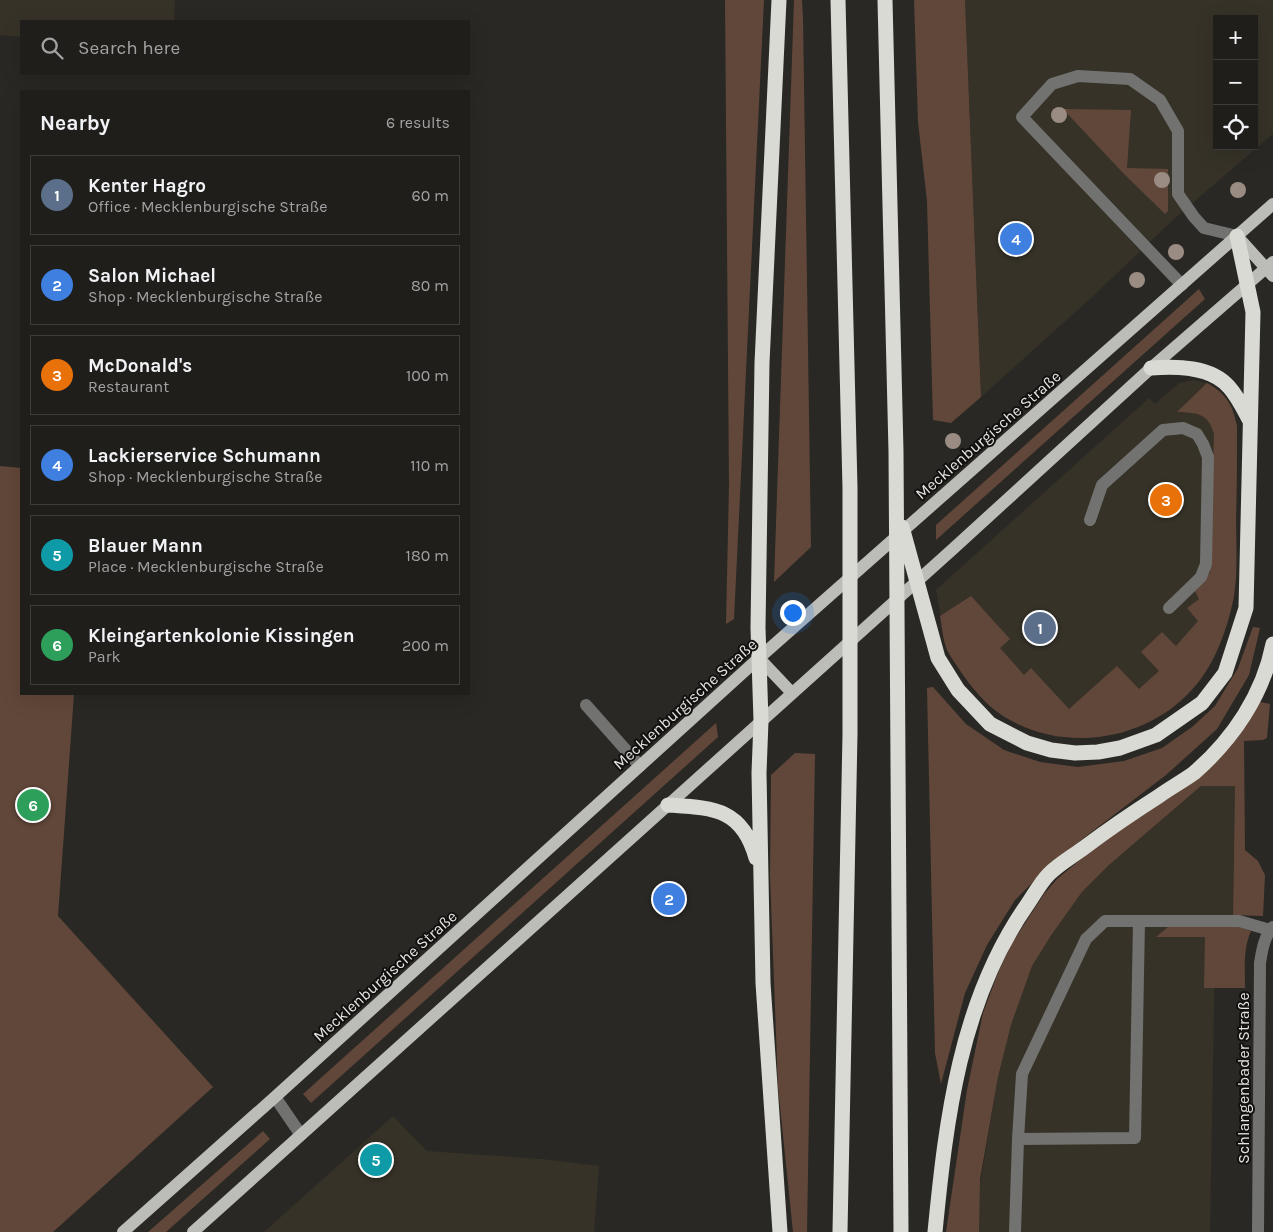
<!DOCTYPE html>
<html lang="en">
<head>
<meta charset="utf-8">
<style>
	:root { --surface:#201e1b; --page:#282724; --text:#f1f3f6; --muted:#a2a2a3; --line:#3d3c3a; --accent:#8c9099 }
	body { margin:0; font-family:Karla,sans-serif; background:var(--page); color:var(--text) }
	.controls { position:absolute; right:15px; top:15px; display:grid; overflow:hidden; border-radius:0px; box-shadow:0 5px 20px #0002 }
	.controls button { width:45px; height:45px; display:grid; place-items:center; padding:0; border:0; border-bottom:1px solid var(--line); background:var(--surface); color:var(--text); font:25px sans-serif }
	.you { position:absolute; left:792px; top:612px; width:18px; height:18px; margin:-12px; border:4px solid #fff; border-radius:50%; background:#1a73e8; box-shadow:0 0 0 8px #1a73e833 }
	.badge { display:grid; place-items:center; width:32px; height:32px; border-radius:50%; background:var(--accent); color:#fff; font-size:16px; font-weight:700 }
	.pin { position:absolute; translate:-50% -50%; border:2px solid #fff; box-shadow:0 1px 5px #0006 }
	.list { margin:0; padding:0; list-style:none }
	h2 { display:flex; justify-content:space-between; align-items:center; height:65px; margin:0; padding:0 20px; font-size:21px }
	h2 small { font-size:16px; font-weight:400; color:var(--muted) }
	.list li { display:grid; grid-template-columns:32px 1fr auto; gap:15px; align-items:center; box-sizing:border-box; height:80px; margin:0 10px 10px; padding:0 10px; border:1px solid var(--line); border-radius:0px }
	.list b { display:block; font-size:19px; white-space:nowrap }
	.list p { margin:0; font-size:16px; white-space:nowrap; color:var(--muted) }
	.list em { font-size:16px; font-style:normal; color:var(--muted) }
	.icon { flex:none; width:28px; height:28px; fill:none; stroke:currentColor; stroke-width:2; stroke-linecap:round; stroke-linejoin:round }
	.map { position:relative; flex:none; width:1273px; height:1232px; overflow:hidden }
	.search { position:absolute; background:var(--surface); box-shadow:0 5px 20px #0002; left:20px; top:20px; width:450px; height:55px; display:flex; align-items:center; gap:12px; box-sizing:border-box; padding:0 18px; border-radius:0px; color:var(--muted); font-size:19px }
	.panel { position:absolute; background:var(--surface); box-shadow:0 5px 20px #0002; left:20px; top:90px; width:450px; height:605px; border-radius:0px }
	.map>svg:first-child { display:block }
	.built { fill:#363228; fill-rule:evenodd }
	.green { fill:#614739 }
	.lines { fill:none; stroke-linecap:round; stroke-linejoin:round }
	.minor { stroke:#727270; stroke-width:12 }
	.major { stroke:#bcbcb8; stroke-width:12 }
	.highway { stroke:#d9dad4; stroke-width:15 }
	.tree { fill:#9a8c83 }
	.labels { text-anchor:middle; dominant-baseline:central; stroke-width:4; stroke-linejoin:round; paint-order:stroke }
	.street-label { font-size:16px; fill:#e5e4e2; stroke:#12110f }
</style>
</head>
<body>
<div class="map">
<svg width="1273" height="1232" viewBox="0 0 1273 1232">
	<rect width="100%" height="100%" fill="#2a2824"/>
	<!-- built -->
	<path class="built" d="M 0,0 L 175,0 L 174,21 L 21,21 L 21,37 L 0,35 Z
		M 965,0 L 1273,0 L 1273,134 L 1175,218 L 1091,298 L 981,397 ZM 1217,19 L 1254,19 L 1254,146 L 1217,146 Z
		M 1193,380 L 1207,383 L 1221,392 L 1232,406 L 1237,426 L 1236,565 L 1234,597 L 1225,629 L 1212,661 L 1199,682 L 1182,700 L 1166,712 L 1149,722 L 1123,733 L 1091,738 L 1057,737 L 1034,731 L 1003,716 L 987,704 L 970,685 L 947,649 L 936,590 L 1149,398 L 1155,404 L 1179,383 Z
		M 1201,786 L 1235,786 L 1232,956 L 1215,956 L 1210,1232 L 972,1232 L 998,1077 L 1011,1025 L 1032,966 L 1052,934 L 1082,892 L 1109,865 Z
		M 393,1116 L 427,1151 L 542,1159 L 599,1166 L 594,1232 L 264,1232 Z"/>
	<!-- green -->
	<path class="green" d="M 725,0 L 764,0 L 734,619 L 726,624 L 729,485 Z
		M 794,0 L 802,0 L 803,18 L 811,547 L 774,582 Z
		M 914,0 L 965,0 L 981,397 L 951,423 L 933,420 L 927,201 L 918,122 Z
		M 1063,109 L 1131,110 L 1127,168 L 1168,169 L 1168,211 L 1165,214 L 1123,173 Z
		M 1199,289 L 1205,299 L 936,540 L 936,525 Z
		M 1207,383 C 1226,393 1233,406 1237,426 C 1237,456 1237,487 1236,517 C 1236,543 1238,571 1234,596 C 1230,618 1222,642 1212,661 C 1173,736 1073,760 1003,716 C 985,704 971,687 959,669 C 955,663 950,656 947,650 C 943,640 942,627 940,616 L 971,596 L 1010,639 L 1000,648 L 1024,675 L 1031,668 L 1069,709 L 1117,666 L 1139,689 L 1159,671 L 1141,652 L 1162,632 L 1176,646 L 1198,621 L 1187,608 L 1199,599 L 1195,591 L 1210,573 L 1214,434 C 1208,413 1198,413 1177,412 Z
		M 0,466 L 21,468 L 21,694 L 74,694 L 58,916 L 213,1087 L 53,1232 L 0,1232 Z
		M 1253,627 L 1260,628 L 1249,675 L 1217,729 L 1166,775 L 1055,860 L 1015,900 L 987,945 L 965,993 L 941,1084 L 935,1053 L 927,688 L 933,687 L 966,724 L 1004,750 L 1040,762 L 1078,767 L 1124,761 L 1162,748 L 1192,727 L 1215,706 L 1238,668 Z
		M 1260,702 L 1270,704 L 1267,738 L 1263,740 L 1244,741 L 1245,850 L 1258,861 L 1265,875 L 1263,916 L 1233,915 L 1235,786 L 1201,786 L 1109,865 L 1082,892 L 1052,934 L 1032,966 L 1011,1025 L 998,1077 L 980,1179 L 979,1232 L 946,1232 L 967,1090 L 983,1013 L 998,973 L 1012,943 L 1044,894 L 1057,879 L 1086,855 L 1222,755 L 1235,741 Z
		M 716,723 L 718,737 L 311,1103 L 303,1094 Z
		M 795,753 L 815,754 L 807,1232 L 793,1232 L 778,1087 L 770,875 L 771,775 Z
		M 1179,925 L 1233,925 L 1251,931 C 1243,949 1245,968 1245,988 L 1204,988 L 1205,937 L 1156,937 L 1168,927 Z
		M 263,1131 L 270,1139 L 166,1232 L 148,1232 Z"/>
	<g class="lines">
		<!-- minor -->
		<path class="minor" d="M 1182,285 L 1022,117 L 1052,84 L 1078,76 L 1130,79 L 1160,100 L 1178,131 L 1178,194 L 1194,217 L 1204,228 L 1237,236
			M 1090,520 L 1102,485 L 1163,430 L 1183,428 L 1197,434 L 1203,444 L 1208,457 L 1206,564 L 1201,577 L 1169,608
			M 586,705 L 640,766
			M 1139,921 L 1135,1138 L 1018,1139 L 1022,1074 L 1086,939 L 1105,921 L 1239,921 L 1270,930
			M 275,1097 L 301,1135
			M 1015,1232 L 1018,1139
			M 1258,1232 L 1260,963 C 1262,951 1264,936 1273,927"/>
		<!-- major -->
		<path class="major" d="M 1237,236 L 1273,276
			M 759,658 L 792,693
			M 123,1232 L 275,1097 L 759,658 L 1273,204
			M 193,1232 L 954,548 L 1151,368 L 1273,262"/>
		<!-- highway -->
		<path class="highway" d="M 779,0 L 762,363 L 758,628 L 761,721 L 759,773 L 763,983 L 780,1232
			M 838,0 L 850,488 L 850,734 L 840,1232
			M 885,0 L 896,451 L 901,1232
			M 1151,368 C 1176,366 1211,366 1229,387 C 1238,397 1244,410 1250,421
			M 902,527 L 938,658 L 958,690 L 990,724 L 1027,743 L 1051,750 L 1075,753 L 1098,752 L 1120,748 L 1156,735 L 1202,703 L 1225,673 L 1246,608 L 1253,312 L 1237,236
			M 668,805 C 713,808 742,808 756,858
			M 935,1232 C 946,1119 960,1001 1027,905 C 1034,895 1040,883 1049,874 C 1059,864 1073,856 1085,847 C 1109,829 1134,812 1159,796 C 1170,788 1183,781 1194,773 C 1233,739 1263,695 1273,644"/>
	</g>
	<!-- trees -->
	<g class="tree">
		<circle cx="1059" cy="115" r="8"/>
		<circle cx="1162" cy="180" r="8"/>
		<circle cx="1238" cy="190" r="8"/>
		<circle cx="1176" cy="252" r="8"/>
		<circle cx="1137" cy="280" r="8"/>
		<circle cx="953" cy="441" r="8"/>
	</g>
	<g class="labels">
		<!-- street labels -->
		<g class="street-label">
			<text transform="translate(988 435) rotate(-41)">Mecklenburgische Straße</text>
			<text transform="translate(685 704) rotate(-42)">Mecklenburgische Straße</text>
			<text transform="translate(385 976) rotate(-42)">Mecklenburgische Straße</text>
			<text transform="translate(1243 1078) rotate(-90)">Schlangenbader Straße</text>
		</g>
	</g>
</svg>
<div class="controls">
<button>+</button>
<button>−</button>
<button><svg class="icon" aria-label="locate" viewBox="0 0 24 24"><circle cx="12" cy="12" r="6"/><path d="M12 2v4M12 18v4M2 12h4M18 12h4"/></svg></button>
</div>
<div class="you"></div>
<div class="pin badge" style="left:1040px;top:628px;background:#5c6f8a">1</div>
<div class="pin badge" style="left:669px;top:899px;background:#3f7fe0">2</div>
<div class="pin badge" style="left:1166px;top:500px;background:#e8710a">3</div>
<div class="pin badge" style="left:1016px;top:239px;background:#3f7fe0">4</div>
<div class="pin badge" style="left:376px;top:1160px;background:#0f9aa8">5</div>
<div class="pin badge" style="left:33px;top:805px;background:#2e9e5b">6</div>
<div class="search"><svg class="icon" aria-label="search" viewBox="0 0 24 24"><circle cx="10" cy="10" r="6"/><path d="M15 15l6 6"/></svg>Search here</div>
<section class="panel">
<h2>Nearby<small>6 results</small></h2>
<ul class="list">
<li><span class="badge" style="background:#5c6f8a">1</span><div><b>Kenter Hagro</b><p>Office · Mecklenburgische Straße</p></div><em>60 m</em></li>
<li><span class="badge" style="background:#3f7fe0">2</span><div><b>Salon Michael</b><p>Shop · Mecklenburgische Straße</p></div><em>80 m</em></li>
<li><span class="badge" style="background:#e8710a">3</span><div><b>McDonald's</b><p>Restaurant</p></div><em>100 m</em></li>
<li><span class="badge" style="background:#3f7fe0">4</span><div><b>Lackierservice Schumann</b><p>Shop · Mecklenburgische Straße</p></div><em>110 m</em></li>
<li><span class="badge" style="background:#0f9aa8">5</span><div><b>Blauer Mann</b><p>Place · Mecklenburgische Straße</p></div><em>180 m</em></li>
<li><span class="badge" style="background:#2e9e5b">6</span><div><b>Kleingartenkolonie Kissingen</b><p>Park</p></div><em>200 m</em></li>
</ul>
</section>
</div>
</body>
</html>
